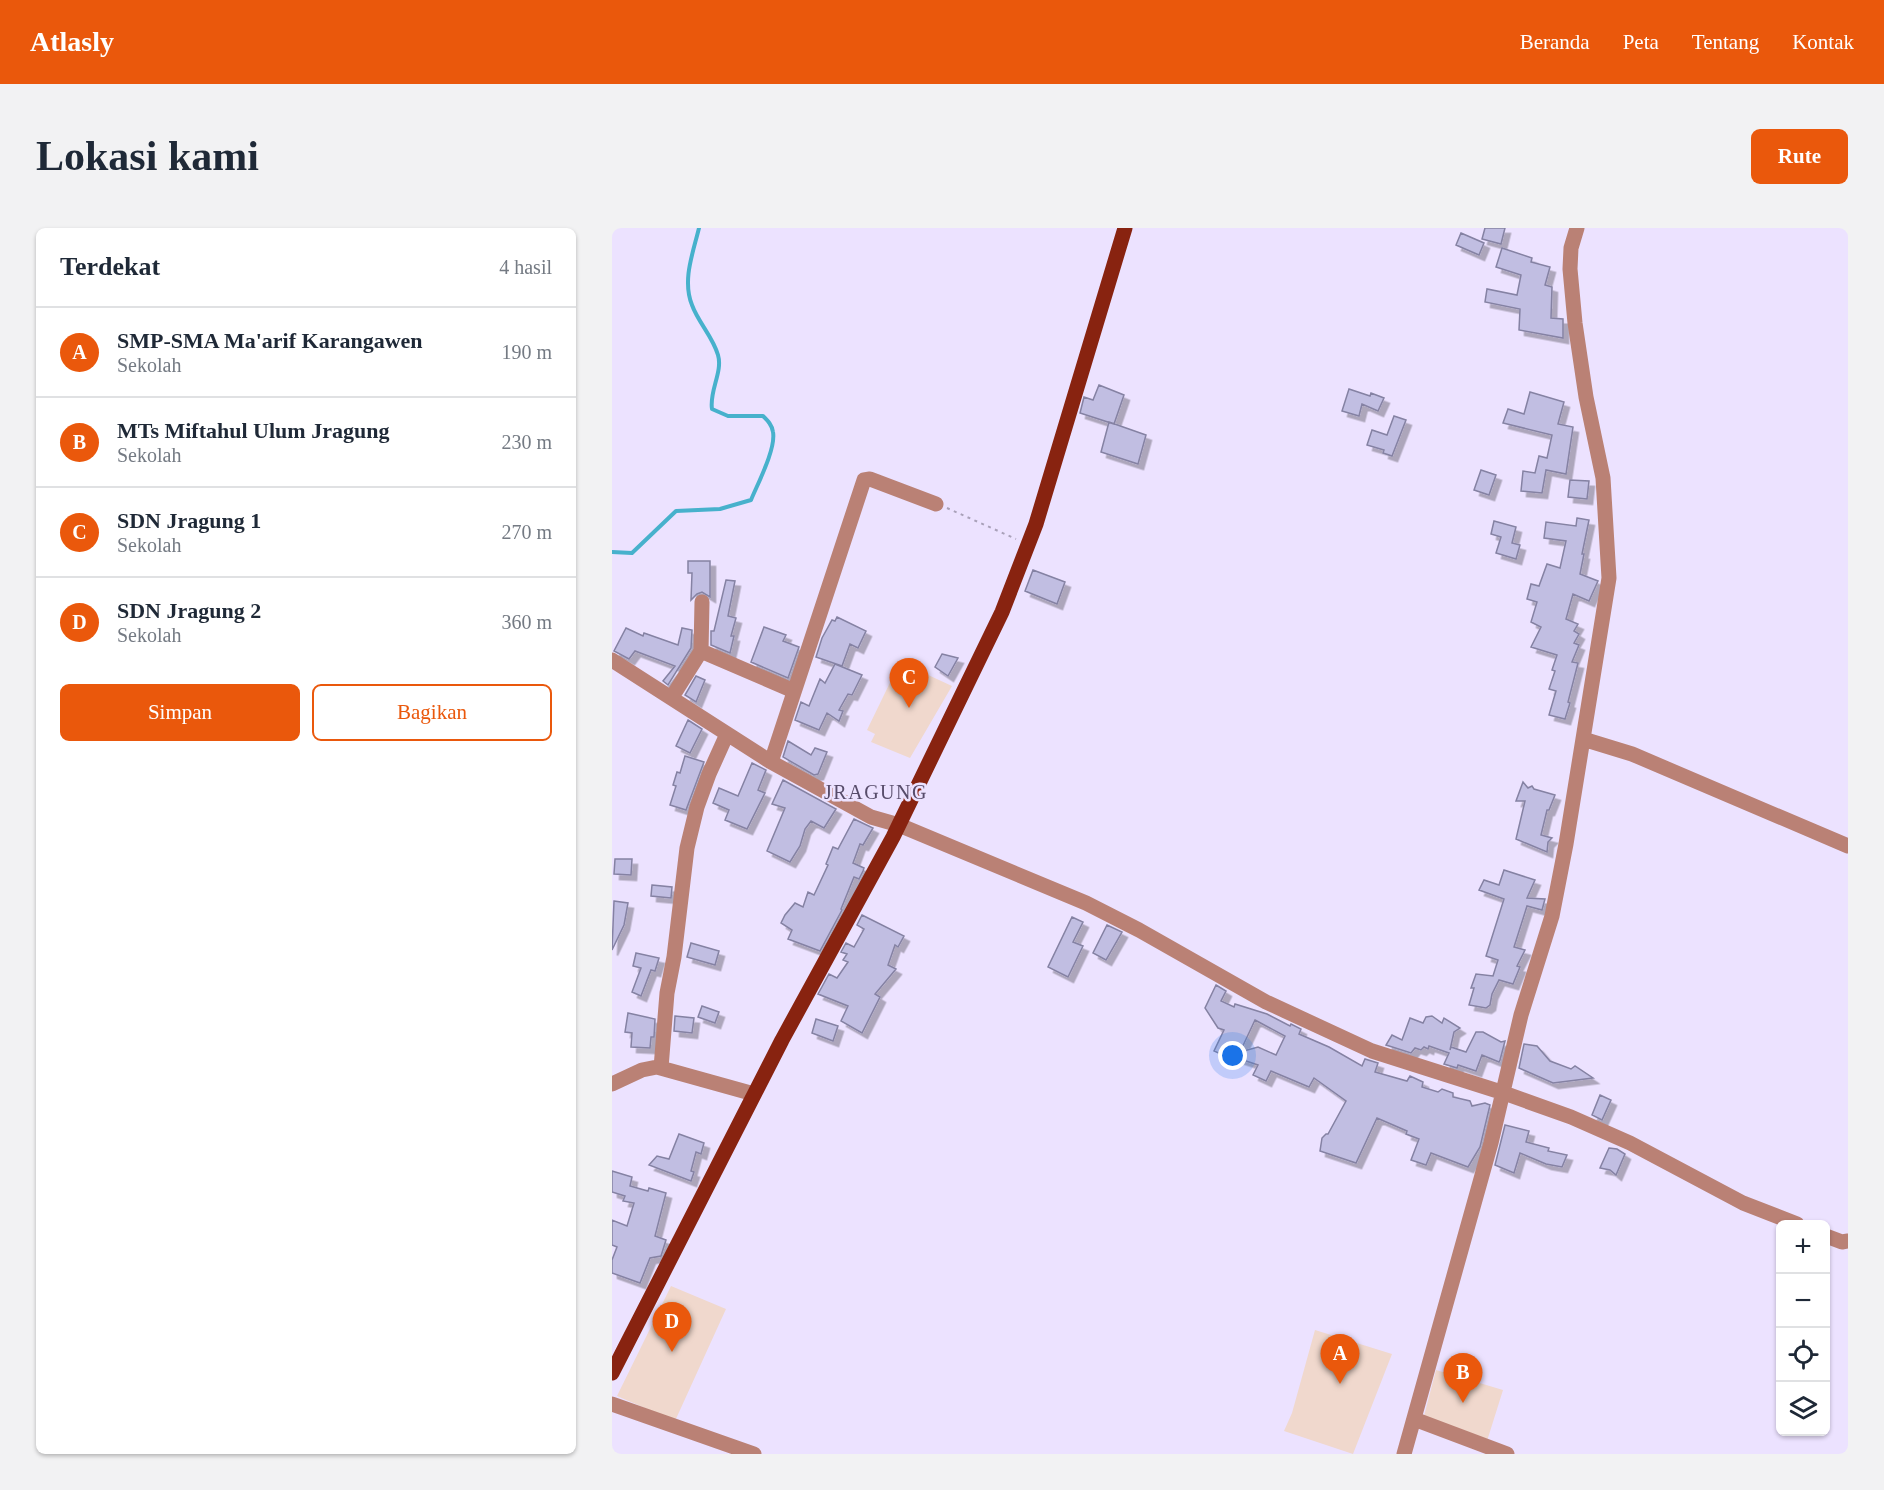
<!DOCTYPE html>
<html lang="id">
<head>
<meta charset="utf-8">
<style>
	:root { --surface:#fff; --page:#f2f2f3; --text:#1f2937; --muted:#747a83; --line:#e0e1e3; --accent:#ea580c }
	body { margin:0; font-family:"Times New Roman",serif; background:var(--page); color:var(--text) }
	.controls { position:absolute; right:18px; bottom:18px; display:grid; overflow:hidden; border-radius:9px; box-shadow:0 2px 4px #0004 }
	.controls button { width:54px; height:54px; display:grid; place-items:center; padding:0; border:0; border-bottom:2px solid var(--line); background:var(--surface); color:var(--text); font:30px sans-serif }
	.you { position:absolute; left:621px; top:828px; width:21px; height:21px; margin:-15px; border:4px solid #fff; border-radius:50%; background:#1a73e8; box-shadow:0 0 0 9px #1a73e833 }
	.badge { display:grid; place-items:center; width:39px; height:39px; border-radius:50%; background:var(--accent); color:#fff; font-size:20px; font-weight:700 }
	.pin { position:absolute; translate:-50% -50px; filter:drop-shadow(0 2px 3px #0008) }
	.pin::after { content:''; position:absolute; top:32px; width:21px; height:18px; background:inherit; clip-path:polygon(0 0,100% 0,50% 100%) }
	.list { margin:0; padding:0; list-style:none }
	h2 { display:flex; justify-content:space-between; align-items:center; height:78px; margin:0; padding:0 24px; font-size:26px }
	h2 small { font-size:20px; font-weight:400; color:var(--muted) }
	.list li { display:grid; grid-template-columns:39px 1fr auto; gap:18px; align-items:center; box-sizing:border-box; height:90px; padding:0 24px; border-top:2px solid var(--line) }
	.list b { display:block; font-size:22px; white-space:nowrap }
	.list p { margin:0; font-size:20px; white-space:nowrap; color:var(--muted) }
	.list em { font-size:20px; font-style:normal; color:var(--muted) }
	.actions { display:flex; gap:12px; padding:18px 24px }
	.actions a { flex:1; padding:14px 0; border:2px solid var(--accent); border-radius:9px; text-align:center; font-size:21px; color:var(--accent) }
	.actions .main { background:var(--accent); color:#fff }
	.icon { flex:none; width:33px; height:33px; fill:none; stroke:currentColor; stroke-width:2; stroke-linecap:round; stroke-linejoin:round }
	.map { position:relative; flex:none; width:1236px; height:1226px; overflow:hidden; border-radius:9px }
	header { display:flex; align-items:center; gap:36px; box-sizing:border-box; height:84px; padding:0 30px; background:var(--accent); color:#fff }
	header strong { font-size:28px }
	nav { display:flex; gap:33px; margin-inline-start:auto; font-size:21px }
	.intro { display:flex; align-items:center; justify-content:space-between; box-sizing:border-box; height:144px; padding:0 36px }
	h1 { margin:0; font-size:42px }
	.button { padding:15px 27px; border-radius:9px; background:var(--accent); color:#fff; font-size:21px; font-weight:700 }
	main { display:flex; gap:36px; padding:0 36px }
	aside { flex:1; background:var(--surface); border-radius:9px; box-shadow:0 2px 4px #0004 }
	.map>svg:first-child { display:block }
	.education { fill:#f0d8cd }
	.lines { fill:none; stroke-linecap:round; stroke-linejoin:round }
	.stream { stroke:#47b1cc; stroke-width:4 }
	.building { fill:#c1bee2; stroke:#8582a3; stroke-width:1.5; fill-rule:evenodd; filter:url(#shadow) }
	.path { stroke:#a9a1b9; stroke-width:2; stroke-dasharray:3 4.5; stroke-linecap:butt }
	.minor { stroke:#ba8175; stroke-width:15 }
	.major { stroke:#882310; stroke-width:15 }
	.labels { text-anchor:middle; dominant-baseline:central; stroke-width:5; stroke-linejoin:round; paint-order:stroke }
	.quarter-label { font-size:20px; letter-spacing:1.5px; fill:#574c6a; stroke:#ece2ff }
</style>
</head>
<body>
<header>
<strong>Atlasly</strong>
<nav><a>Beranda</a><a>Peta</a><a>Tentang</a><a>Kontak</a></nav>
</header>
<div class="intro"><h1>Lokasi kami</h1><a class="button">Rute</a></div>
<main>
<aside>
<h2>Terdekat<small>4 hasil</small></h2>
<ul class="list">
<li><span class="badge">A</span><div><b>SMP-SMA Ma'arif Karangawen</b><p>Sekolah</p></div><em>190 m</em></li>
<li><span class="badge">B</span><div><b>MTs Miftahul Ulum Jragung</b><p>Sekolah</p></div><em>230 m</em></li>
<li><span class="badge">C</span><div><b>SDN Jragung 1</b><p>Sekolah</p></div><em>270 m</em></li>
<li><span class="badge">D</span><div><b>SDN Jragung 2</b><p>Sekolah</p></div><em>360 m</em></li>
</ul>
<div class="actions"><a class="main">Simpan</a><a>Bagikan</a></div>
</aside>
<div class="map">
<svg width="1236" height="1226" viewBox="0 0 1236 1226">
	<defs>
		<filter id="shadow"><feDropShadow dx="5.5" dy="5.5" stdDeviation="0" flood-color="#0004"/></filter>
	</defs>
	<rect width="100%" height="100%" fill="#ece2ff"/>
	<!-- education -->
	<path class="education" d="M 288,434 L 340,458 L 298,530 L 259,514 L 263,506 L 255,502 Z
		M 59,1058 L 114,1081 L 63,1193 L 5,1168 Z
		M 703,1102 L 780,1126 L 741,1226 L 672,1203 L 680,1185 Z
		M 824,1142 L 891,1162 L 875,1213 L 812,1188 Z"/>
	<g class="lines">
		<!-- stream -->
		<path class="stream" d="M 0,324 L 20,325 L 64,283 L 108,281 L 139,272 C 146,255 164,221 161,204 C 160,197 156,193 151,188 L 116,188 L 100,181 C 97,163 111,144 106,127 C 101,109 86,94 80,77 C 70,52 81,25 87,0"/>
	</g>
	<!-- building -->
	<path class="building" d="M 873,0 L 893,0 L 889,16 L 870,11 Z
		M 849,5 L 872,15 L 867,27 L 844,17 Z
		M 890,20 L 920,30 L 919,34 L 938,39 L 933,57 L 940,59 L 939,90 L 951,91 L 951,110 L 907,102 L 908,81 L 873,74 L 875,61 L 905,67 L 909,47 L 884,39 Z
		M 487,157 L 512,167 L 502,196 L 468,185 L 472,169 L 481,172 Z
		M 737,161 L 758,168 L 759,165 L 772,170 L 766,183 L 750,176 L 747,188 L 730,183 Z
		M 918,164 L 952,174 L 946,196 L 961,199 L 954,246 L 934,242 L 930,265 L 909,263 L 911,243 L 923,245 L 927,228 L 935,230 L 940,207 L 891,195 L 896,181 L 912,186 Z
		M 782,188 L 794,192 L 780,228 L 771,225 L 772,222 L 755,217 L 760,202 L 775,207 Z
		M 497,194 L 534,207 L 526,236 L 489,224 Z
		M 869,242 L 884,247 L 877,267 L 862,262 Z
		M 958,252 L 977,253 L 975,271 L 956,269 Z
		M 965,290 L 977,292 L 970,326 L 972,326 L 968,346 L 986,353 L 977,373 L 961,366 L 954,391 L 966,396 L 962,403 L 967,406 L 962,415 L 967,417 L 960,434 L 966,435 L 956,474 L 958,475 L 953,491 L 937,487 L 944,463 L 937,461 L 943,443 L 940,442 L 945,427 L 919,419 L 929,399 L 919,394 L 925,374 L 915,371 L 919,356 L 927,358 L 935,336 L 948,340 L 954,313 L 932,310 L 934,294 L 964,298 Z
		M 882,293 L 904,299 L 900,315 L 908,317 L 904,331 L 884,325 L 889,309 L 879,306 Z
		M 76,333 L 98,333 L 98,369 L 90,364 L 85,366 L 79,372 L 80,345 L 76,345 Z
		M 421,342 L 453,354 L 445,376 L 413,363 Z
		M 114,352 L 123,353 L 116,388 L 124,390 L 119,408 L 122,408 L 118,425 L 99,417 L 99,403 L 102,403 Z
		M 225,389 L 254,403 L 246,420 L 238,416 L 230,438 L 204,429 L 210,410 L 220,392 L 223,393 Z
		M 152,399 L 174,407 L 171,413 L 187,419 L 176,450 L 139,434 Z
		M 14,400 L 31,408 L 32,405 L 66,417 L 70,400 L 80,402 L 79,420 L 56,457 L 51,453 L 63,438 L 23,423 L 17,431 L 2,423 Z
		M 330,426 L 346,430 L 336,448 L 323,439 Z
		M 223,436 L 250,447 L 240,467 L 236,466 L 227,482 L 231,483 L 227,493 L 215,485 L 207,502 L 183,492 L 189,474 L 197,478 L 208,451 L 213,455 Z
		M 84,448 L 93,452 L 84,474 L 73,467 Z
		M 76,492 L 90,501 L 78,525 L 64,518 Z
		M 176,513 L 199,527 L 203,520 L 215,524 L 206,546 L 202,547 L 171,529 Z
		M 73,528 L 92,534 L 74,582 L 58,577 L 64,558 L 61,557 L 65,544 L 68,545 Z
		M 140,535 L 154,542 L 146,562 L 153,565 L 135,601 L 113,592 L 117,582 L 101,575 L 107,560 L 126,568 Z
		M 171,552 L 224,581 L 212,600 L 199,593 L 193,601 L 188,618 L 178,634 L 155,623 L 173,580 L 160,576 Z
		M 911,554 L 916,560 L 920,558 L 922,561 L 943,567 L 937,582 L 935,582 L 929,607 L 940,610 L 936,614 L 935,624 L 904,611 L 913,573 L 904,573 Z
		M 242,591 L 261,600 L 251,617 L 248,616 L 241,635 L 252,640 L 251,643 L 247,651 L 242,649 L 229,681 L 230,682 L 208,723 L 176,711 L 180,702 L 169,695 L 173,687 L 183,675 L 191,679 L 196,664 L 202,667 L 216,637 L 214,636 L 221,619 L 226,621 Z
		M 3,631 L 20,631 L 19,647 L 2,646 Z
		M 892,642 L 923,652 L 915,670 L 933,671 L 930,682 L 915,678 L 902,719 L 913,722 L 905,738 L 908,739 L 901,756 L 887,752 L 880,766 L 878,777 L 874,780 L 857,777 L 862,760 L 859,760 L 864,746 L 881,748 L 886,732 L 874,728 L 892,671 L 867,662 L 872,652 L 887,657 Z
		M 40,657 L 60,659 L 59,670 L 39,668 Z
		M 2,673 L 16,675 L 12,697 L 0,722 Z
		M 250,687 L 292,708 L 286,719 L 283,717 L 276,737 L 284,741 L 263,766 L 268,769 L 250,805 L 229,793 L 236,778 L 206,766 L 217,746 L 225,750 L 236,734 L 231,732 L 235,726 L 229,724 L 234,715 L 242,719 L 252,701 L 245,697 Z
		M 460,689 L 471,694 L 461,714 L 471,718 L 456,749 L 436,739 Z
		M 495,697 L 510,704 L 494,732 L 481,725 Z
		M 79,715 L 107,723 L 103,737 L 75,729 Z
		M 24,725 L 47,730 L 43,743 L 39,742 L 29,768 L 20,764 L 29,740 L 21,738 Z
		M 604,757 L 614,763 L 609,773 L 622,779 L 623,776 L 655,786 L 678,798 L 679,796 L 689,801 L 687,806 L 717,819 L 750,838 L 753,831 L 766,835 L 763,844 L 795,853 L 798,848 L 811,854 L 810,859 L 826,864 L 830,861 L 841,865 L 841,869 L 858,873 L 860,878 L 873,875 L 878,877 L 868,919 L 856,939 L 819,925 L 814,937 L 799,932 L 807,911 L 794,906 L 795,903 L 765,890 L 744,935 L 708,923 L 710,910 L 714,906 L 716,906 L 734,873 L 702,850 L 697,859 L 659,843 L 654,853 L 641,847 L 646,837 L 616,827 L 615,829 L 602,823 L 612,802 L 606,800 L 593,780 ZM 643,792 L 673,808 L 664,827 L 646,819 L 628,824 Z
		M 90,778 L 107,784 L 103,795 L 86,789 Z
		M 16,785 L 43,791 L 42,809 L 39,809 L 38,820 L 19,819 L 20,805 L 13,804 Z
		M 63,788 L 82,790 L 80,805 L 62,803 Z
		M 820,788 L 830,795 L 832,790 L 848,800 L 842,804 L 838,822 L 839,819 L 854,824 L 864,804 L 871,804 L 889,814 L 893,813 L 888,832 L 887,834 L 870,827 L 864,843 L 846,837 L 845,840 L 832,836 L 837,825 L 817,818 L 816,821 L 812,819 L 809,822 L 803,820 L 799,825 L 774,817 L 780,807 L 790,812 L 798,790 L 811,795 L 814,789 Z
		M 204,791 L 226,798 L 221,813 L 200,805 Z
		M 912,816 L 925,818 L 938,833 L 959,841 L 963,838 L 981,850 L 941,855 L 907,840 Z
		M 988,867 L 999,872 L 990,892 L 980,887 Z
		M 893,897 L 917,903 L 914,914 L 937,920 L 936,923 L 955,927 L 950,939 L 934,936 L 908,925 L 902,945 L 883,937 Z
		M 67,906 L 92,915 L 89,926 L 84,924 L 79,943 L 82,944 L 79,953 L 37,937 L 45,928 L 57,931 Z
		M 997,920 L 1005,921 L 1013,926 L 1004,947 L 998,942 L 988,940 Z
		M 0,943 L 20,949 L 18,958 L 36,963 L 37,960 L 54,965 L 43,1008 L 54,1012 L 49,1028 L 38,1030 L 28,1055 L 0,1045 L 0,1032 L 5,1019 L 0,1017 L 0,992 L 15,998 L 22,975 L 11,973 L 13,968 L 0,964 Z"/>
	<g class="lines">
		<!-- path -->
		<path class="path" d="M 335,280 L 404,311"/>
		<!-- minor -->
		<path class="minor" d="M 90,374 L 89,423 L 182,463
			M 0,432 L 159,534 L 259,589 L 287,597 L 474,675 L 527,702 L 654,774 L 760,823 L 892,865 L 959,889 L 1018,915 L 1131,975 L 1185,996
			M 60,469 L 89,423
			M 971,511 L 1020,526 L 1236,618
			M 159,534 L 252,252 L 258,251 L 324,276
			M 49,840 L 55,765 L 62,729 L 75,620 L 85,579 L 97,546 L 115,506
			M 0,856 L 30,842 L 45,839 L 142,866
			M 1214,1008 L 1230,1014 L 1236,1013
			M 0,1176 L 142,1226
			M 802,1191 L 895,1226
			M 792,1226 L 879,915 L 909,787 L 940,688 L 954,616 L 997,350 L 991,250 L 974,169 L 963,95 L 958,41 L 959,20 L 965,0"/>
		<!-- major -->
		<path class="major" d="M 0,1145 L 170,812 L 281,609 L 390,384 L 424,296 L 513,0"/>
	</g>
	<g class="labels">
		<!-- quarter labels -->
		<g class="quarter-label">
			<text x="264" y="564">JRAGUNG</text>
		</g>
	</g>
</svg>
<div class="controls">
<button>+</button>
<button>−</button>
<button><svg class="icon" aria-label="locate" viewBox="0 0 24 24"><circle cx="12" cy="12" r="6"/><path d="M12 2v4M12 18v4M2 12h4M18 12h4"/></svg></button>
<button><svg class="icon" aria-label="layers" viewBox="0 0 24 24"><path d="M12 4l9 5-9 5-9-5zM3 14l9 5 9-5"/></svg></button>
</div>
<div class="you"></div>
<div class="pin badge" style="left:728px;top:1156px">A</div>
<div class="pin badge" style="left:851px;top:1175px">B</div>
<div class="pin badge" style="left:297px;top:480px">C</div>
<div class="pin badge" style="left:60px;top:1124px">D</div>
</div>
</main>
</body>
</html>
